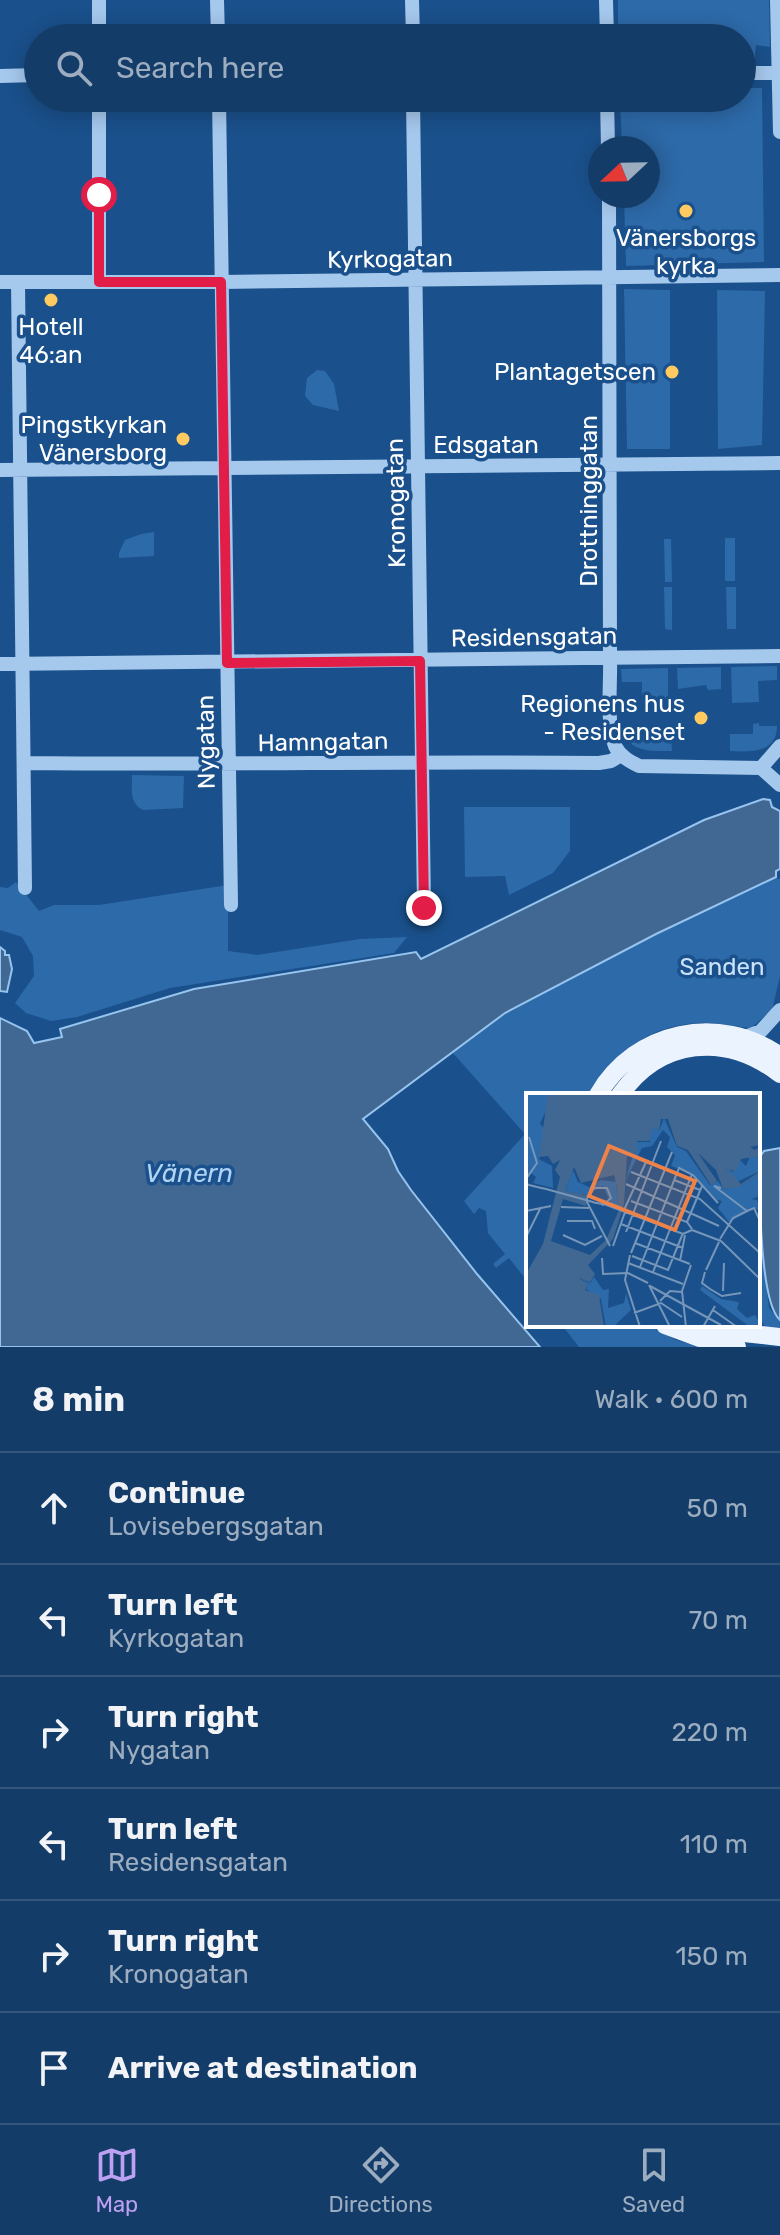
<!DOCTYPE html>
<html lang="en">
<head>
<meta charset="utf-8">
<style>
	:root { --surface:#143c68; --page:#214771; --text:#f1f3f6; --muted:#9dadc0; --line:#33567c; --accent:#bca0f2 }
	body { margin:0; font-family:Rubik,sans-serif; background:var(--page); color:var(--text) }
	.compass { position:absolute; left:588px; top:136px; width:72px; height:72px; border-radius:50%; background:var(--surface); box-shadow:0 4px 20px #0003; rotate:248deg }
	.stop { position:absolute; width:24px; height:24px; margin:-18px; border:6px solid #e11d48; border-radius:50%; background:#fff }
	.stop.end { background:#e11d48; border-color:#fff; box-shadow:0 2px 8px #0008 }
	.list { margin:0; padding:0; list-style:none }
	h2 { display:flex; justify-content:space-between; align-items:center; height:104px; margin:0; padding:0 32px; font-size:34px }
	h2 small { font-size:26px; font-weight:400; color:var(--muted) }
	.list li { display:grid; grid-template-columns:52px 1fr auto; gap:24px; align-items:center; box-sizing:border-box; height:112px; padding:0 32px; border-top:2px solid var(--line) }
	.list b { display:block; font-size:30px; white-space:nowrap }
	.list p { margin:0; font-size:26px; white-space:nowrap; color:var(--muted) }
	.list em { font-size:26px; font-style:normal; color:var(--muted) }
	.icon { flex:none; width:44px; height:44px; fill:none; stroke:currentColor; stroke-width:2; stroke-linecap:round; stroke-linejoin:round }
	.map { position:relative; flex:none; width:780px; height:1347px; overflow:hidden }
	.search { position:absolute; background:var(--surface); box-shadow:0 4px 20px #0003; left:24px; right:24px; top:24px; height:88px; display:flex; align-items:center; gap:20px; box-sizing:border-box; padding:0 28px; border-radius:44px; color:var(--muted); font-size:30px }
	.sheet { height:776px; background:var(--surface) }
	nav { display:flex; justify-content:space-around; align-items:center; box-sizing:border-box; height:112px; border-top:2px solid var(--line); background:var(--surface); font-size:22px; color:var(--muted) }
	nav a { display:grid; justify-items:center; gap:4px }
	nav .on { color:var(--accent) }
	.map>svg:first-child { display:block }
	.green { fill:#2d6aa9 }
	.water { fill:#416893; stroke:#97c4ef; stroke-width:2 }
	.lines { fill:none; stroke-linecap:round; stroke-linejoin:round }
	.minor { stroke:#a5c8ed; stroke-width:14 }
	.major { stroke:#ebf3ff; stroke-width:18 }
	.route { stroke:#e11d48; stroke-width:10 }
	.poi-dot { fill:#ffcb61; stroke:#1a508b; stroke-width:3 }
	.labels { text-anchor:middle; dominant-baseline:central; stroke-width:7; stroke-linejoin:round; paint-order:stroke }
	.poi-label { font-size:24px; fill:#fff; stroke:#1a508b; text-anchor:end }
	.street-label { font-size:24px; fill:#fff; stroke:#1a508b }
	.park-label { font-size:24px; fill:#cae2fa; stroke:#1a508b }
	.water-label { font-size:26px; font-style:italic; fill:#b0d2f4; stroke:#1a508b }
	.inset-road { fill:none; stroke:#7696b9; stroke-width:2 }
	.view { fill:#ee8249; fill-opacity:0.15; stroke:#ee8249; stroke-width:4 }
	.inset-edge { fill:none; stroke:#fff; stroke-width:4 }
</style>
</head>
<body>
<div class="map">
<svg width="780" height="1347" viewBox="0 0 780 1347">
	<rect width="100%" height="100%" fill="#1a508b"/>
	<!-- green -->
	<path class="green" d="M 618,0 L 769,0 L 770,47 L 756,45 L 754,64 L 742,65 L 742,38 L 618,38 Z
		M 742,88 L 762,88 L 764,262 L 626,266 L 624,196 L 648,196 L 648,148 L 622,148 L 620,98 L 742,98 Z
		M 624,289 L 670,290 L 670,449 L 627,449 Z
		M 717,290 L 765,291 L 762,445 L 718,449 Z
		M 317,370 L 325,371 L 334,384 L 339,411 L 313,405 L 305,396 L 307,378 Z
		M 154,532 L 154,556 L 119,558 L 119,553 L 125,540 L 141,534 Z
		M 725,538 L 735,538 L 735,581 L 725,581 Z
		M 664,539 L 671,539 L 672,582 L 665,582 Z
		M 664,587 L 672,587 L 672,630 L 665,629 Z
		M 726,587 L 736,587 L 736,629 L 727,629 Z
		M 777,666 L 777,680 L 758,681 L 759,702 L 732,703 L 731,667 Z
		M 721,667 L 721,689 L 708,690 L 706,685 L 678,689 L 677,668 Z
		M 668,668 L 668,702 L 642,703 L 642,682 L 622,682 L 621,669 Z
		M 759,723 L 759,726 L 777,726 C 777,753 751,752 730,751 L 730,734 L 753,734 L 753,724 Z
		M 622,727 L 649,727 L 650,736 L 671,735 L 672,751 C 651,751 627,753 622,727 Z
		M 132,775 L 184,776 L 183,808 L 143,810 C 129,803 132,789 132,775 Z
		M 464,807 L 570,807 L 570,851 L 553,873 L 509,895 L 505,876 L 465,877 Z
		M 773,878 L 780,879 L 780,976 L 772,1010 L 751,1028 C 735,1027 716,1022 700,1023 C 644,1026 619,1053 587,1095 L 528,1095 L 528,1282 L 509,1258 L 496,1268 L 493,1264 L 505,1254 L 488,1233 L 486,1211 L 479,1208 L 474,1214 L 464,1201 L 525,1134 L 452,1052 L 505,1013 L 656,934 Z
		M 16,882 L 39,911 L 54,905 L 99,905 L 228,885 L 228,951 L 257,955 L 360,939 L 407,937 L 394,953 L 170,988 L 77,1017 L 51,1021 L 26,1013 L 15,1003 L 34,976 L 33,956 L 22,937 L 0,930 L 0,887 L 8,888 Z
		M 758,1216 L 769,1308 L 780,1321 L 780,1330 L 766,1328 L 758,1316 L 761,1299 Z
		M 562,1325 L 648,1325 L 676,1340 L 701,1347 L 579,1347 Z"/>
	<!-- water -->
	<path class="water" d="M 763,799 L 770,800 L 772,807 L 780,811 L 780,869 L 776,871 L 776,877 L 656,934 L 505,1013 L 363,1119 L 388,1149 L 398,1171 L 411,1190 L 477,1274 L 540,1347 L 0,1347 L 0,1018 L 27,1031 L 34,1043 L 62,1037 L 60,1029 L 194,989 L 416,952 L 421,959 L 704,820 Z
		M 0,947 L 5,951 L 5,955 L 9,955 L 12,969 L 7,992 L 0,991 Z
		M 780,1148 L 780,1320 C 759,1302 760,1189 759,1158 L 764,1151 Z"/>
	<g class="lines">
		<!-- minor -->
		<path class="minor" d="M 99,0 L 99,38
			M 217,0 L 218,38
			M 412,0 L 413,38
			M 606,0 L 607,38
			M 777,0 L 780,132
			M 742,73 L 780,73
			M 0,76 L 38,75
			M 219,98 L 231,905
			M 413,98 L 424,908
			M 607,98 L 608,148
			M 609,196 L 610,657 C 611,682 606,724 615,746 C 620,756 629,761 639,766 L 761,768 L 780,785
			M 0,282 L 221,282 L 780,275
			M 18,282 L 25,888
			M 99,282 L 99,98
			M 0,470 L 780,463
			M 0,664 L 780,656
			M 24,763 C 216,765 407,761 599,763 L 611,761 L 621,755
			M 761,768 L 780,746
			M 742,1038 L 761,1031 L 780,1010"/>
		<!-- major -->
		<path class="major" d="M 598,1095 C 635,1030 720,1013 780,1056
			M 620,1095 C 660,1038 726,1032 780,1074
			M 665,1325 L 700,1338 L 737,1347
			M 704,1325 L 744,1333 L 780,1337"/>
	</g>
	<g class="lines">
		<!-- route -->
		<path class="route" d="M 99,195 L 99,282 L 221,282 L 227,663 L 420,661 L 424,908"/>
	</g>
	<!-- markers -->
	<g class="poi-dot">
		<circle cx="686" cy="211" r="8"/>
		<circle cx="51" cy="300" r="8"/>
		<circle cx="672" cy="372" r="8"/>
		<circle cx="183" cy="439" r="8"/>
		<circle cx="701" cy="718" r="8"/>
	</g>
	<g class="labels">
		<!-- poi labels -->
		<g class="poi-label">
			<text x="686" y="238" text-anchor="middle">Vänersborgs<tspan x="686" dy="28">kyrka</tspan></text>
			<text x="51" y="327" text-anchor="middle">Hotell<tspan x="51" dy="28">46:an</tspan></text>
			<text x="656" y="372">Plantagetscen</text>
			<text x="167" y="425">Pingstkyrkan<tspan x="167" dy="28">Vänersborg</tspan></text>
			<text x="685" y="704">Regionens hus<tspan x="685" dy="28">- Residenset</tspan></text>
		</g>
		<!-- street labels -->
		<g class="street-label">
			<text transform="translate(390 259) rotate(-1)">Kyrkogatan</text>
			<text x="486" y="445">Edsgatan</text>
			<text transform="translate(589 501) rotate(-90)">Drottninggatan</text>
			<text transform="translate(396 503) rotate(-91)">Kronogatan</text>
			<text transform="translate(534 637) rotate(-1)">Residensgatan</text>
			<text transform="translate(206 742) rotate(-91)">Nygatan</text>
			<text transform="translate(323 742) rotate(-1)">Hamngatan</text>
		</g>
		<!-- park labels -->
		<g class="park-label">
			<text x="722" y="967">Sanden</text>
		</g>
		<!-- water labels -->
		<g class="water-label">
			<text x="189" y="1173">Vänern</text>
		</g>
	</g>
	<!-- overview -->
	<g transform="translate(526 1093)">
		<rect width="234" height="234" fill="#1a508b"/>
		<path d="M 0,0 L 22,0 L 25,6 L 14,31 L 21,38 L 13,66 L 26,73 L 27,95 L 7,90 L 10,84 L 5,80 L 0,84 ZM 138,25 L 151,54 L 160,58 L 184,92 L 192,88 L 197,96 L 214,93 L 234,80 L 234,103 L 225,106 L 231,107 L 234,119 L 229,115 L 203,129 L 192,115 L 196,108 L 187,106 L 167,81 L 145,73 L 149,62 L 141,54 L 144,44 L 137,37 L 126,53 L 116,55 L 99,89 L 111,49 L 124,49 L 122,41 L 127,33 L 133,38 ZM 225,61 L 234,65 L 234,78 L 200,94 L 198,86 L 207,87 L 200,74 L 207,79 L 214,67 L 220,73 ZM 47,77 L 52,89 L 63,94 L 75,87 L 90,89 L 93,114 L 85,111 L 77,93 L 60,102 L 39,98 ZM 68,184 L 77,197 L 83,196 L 82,215 L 98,210 L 100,200 L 105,217 L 87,234 L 80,234 L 75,206 L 60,196 L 62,191 L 55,185 L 64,190 ZM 176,193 L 195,206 L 213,209 L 211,216 L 221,225 L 229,222 L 234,231 L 224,234 L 174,197 Z" fill="#2d6aa9"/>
		<path d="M 22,0 L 234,0 L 234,52 L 224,54 L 229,57 L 234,53 L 234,63 L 215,66 L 210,79 L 200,75 L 215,91 L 233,79 L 234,80 L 213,94 L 197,96 L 190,77 L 172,60 L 191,88 L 185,92 L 162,57 L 151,53 L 142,26 L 135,26 L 133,38 L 127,34 L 123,48 L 111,48 L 111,60 L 101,63 L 98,111 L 87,146 L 62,172 L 69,181 L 64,189 L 53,185 L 62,191 L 59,197 L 73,202 L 78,234 L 0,234 L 0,181 L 17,151 L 34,84 L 29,77 L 34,67 L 27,71 L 22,63 L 13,64 ZM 48,74 L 55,90 L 88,82 L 91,94 L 93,117 L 80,147 L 64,162 L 25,148 L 37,106 L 60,113 L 61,102 L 39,98 Z" fill="#416893" fill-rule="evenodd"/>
		<path class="inset-road" d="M 112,66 L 151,81M 105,79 L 174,106 L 234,160M 0,86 L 11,70 L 3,44M 148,87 L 174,97M 0,91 L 3,92 L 11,94 L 20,96 L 60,107 L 70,110 L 71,110 L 76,111 L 77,112 L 85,105 L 81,95 L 68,95 L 63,101 L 61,106 L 61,109 L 84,153M 100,91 L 193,133M 195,95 L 188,93 L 221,118M 105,108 L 161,129 L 166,136M 78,111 L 157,141 L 166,137M 35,114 L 63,115M 98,117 L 120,69M 0,118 L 25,113M 41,128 L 66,128 L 69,136M 161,129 L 176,93M 95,131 L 157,155M 166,137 L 195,148M 100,139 L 135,48M 37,142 L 59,152 L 76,143M 0,144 L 15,114M 194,146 L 207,125 L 221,118 L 228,115 L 234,128M 195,148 L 234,186M 109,150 L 164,171M 87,153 L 99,119M 105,160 L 146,59M 104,162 L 99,187 L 114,234M 106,163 L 142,177 L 157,140M 76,165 L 77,181 L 102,180 L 122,190M 154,168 L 159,142M 102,170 L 157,191M 114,174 L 153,75 L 167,82 L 192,110M 180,177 L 193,149M 127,179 L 166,81M 179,179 L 176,190 L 184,196 L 196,203 L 215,200M 123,192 L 144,234M 124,193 L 195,232M 197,198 L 198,170M 134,208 L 144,198 L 156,199M 187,217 L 211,234M 108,220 L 135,210 L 156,224M 146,234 L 175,234M 160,234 L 156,198 L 165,172M 177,234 L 189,213"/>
		<path class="view" d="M 83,53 L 169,88 L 149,137 L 63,103 Z"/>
		<rect width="234" height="234" class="inset-edge"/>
	</g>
</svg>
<svg class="compass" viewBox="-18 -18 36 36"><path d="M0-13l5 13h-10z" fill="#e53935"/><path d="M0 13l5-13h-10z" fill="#9dadc0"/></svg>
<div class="stop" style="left:99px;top:195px"></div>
<div class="stop end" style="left:424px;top:908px"></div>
<div class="search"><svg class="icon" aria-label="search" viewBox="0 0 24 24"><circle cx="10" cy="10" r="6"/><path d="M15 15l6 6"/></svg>Search here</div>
</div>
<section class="sheet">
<h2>8 min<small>Walk · 600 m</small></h2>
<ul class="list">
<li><svg class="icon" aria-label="ahead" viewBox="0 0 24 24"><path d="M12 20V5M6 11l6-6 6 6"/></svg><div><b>Continue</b><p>Lovisebergsgatan</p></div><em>50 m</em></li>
<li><svg class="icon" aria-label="left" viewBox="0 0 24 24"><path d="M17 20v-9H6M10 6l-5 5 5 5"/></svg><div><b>Turn left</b><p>Kyrkogatan</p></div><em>70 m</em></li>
<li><svg class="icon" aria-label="right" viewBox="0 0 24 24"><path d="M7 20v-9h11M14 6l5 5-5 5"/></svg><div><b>Turn right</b><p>Nygatan</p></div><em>220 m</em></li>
<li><svg class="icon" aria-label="left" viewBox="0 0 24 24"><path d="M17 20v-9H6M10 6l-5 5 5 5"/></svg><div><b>Turn left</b><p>Residensgatan</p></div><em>110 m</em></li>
<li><svg class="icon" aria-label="right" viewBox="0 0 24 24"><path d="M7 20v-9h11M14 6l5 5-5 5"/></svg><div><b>Turn right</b><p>Kronogatan</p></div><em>150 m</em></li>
<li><svg class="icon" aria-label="arrive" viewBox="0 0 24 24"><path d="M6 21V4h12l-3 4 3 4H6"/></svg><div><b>Arrive at destination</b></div></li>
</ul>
</section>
<nav>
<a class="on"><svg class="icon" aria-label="map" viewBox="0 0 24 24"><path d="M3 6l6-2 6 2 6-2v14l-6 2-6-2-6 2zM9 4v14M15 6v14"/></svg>Map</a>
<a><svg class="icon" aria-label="directions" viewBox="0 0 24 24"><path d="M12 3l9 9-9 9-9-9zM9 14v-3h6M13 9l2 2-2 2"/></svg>Directions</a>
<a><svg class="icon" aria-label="saved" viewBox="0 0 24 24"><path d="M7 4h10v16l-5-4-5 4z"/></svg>Saved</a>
</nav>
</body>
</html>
